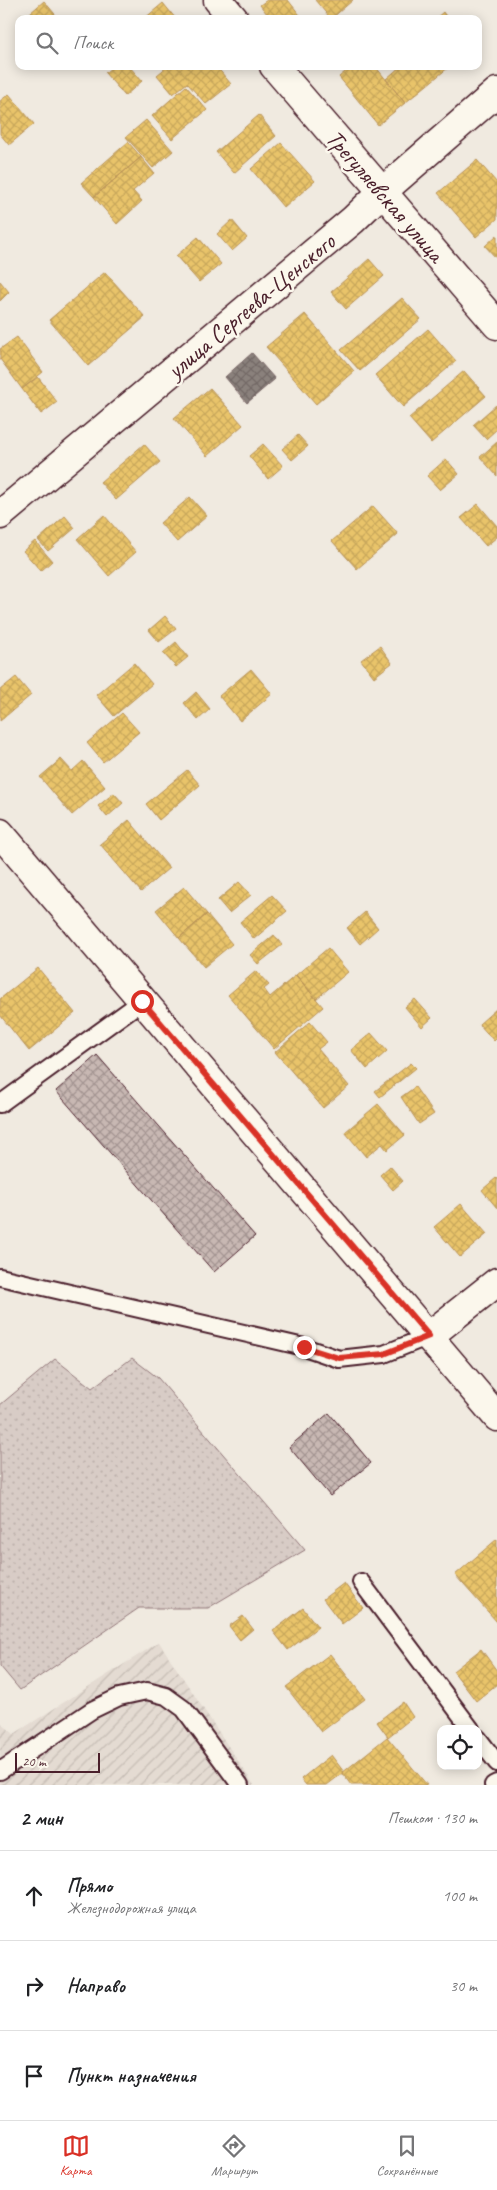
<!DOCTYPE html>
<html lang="ru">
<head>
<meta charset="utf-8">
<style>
	:root { --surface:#fff; --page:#f2f2f2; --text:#202124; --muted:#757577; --line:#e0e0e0; --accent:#d93025 }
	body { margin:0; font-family:Caveat,sans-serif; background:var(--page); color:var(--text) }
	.controls { position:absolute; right:15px; bottom:15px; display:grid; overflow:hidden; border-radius:10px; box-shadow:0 2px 12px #0003 }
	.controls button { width:45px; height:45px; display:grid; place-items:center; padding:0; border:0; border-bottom:1px solid var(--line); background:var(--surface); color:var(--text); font:25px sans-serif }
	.scale { position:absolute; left:15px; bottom:12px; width:85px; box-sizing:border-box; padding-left:5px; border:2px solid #4a1f2b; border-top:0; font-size:14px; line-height:18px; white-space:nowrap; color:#4a1f2b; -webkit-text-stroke:4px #fbf7ec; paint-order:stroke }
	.stop { position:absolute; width:15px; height:15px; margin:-11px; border:4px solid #d93025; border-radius:50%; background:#fff }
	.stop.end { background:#d93025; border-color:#fff; box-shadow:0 1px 5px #0008 }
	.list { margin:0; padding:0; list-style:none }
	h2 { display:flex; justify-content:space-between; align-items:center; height:65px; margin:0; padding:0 20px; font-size:21px }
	h2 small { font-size:16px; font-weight:400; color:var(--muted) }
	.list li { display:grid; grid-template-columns:32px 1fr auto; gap:15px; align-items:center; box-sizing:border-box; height:90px; padding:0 20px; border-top:1px solid var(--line) }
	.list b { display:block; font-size:19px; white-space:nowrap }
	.list p { margin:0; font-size:16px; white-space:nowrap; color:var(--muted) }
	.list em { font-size:16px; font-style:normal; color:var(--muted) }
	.icon { flex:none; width:28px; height:28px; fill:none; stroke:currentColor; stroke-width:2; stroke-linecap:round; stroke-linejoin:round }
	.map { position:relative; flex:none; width:497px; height:1785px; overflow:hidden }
	.search { position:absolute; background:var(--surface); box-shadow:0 2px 12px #0003; left:15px; right:15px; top:15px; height:55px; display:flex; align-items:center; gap:12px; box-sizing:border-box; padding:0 18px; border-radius:10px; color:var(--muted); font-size:19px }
	.sheet { height:335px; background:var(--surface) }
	nav { display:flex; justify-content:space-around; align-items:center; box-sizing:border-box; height:70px; border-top:1px solid var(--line); background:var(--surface); font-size:14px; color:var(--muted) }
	nav a { display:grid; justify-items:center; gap:2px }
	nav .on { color:var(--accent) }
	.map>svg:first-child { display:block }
	.industrial { fill:url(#industrial-furrows) }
	.park { fill:url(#park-dots); stroke:#917678 }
	.homes { fill:url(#homes-cross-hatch); stroke:#b99257 }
	.industry { fill:url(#industry-cross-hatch); stroke:#776464 }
	.building { fill:url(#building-cross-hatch); stroke:#4a1f2b }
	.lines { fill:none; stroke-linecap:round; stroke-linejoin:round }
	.service-casing { stroke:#4a1f2b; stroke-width:20 }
	.minor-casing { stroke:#4a1f2b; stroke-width:31 }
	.tertiary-casing { stroke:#4a1f2b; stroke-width:31 }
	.service { stroke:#fbf7ec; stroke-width:16 }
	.minor { stroke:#fbf7ec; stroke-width:28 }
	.tertiary { stroke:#fbf7ec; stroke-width:28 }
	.route { stroke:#d93025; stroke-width:6 }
	.labels { text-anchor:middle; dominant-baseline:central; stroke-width:5; stroke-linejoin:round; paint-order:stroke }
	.street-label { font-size:25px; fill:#4a1f2b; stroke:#fbf7ec }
</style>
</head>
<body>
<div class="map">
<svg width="497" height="1785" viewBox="0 0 497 1785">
	<defs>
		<pattern id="industrial-furrows" width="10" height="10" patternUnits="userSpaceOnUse" patternTransform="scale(1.25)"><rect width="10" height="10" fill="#e4dbd2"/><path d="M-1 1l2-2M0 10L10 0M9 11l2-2" fill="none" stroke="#c5bcb4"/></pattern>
		<pattern id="park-dots" width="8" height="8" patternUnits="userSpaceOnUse" patternTransform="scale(1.25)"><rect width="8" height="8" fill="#d8ccc6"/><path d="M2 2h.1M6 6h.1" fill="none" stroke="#bbafaa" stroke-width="1.8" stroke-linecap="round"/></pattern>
		<pattern id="homes-cross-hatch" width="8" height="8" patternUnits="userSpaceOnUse" patternTransform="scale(1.25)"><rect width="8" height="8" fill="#e9c46a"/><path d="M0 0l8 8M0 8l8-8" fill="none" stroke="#c9a85c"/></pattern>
		<pattern id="industry-cross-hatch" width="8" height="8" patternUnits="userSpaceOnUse" patternTransform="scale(1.25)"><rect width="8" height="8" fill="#8a817c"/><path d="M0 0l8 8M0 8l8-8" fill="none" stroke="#736966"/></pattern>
		<pattern id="building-cross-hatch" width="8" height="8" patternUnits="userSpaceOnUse" patternTransform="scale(1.25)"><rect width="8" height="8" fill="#c8b8b3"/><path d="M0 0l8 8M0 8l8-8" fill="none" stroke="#a49592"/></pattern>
	</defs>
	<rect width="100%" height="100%" fill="#f0eae0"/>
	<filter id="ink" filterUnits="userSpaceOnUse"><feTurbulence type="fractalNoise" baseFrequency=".02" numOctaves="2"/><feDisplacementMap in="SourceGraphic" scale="10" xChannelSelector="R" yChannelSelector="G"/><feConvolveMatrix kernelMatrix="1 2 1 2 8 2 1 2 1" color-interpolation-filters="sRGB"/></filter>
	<g filter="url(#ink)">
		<!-- industrial -->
		<path class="industrial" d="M 159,1642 L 254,1785 L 0,1785 L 0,1722 L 14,1734 Z"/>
		<!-- park -->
		<path class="park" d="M 132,1358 L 158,1378 L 305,1550 L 208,1608 L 139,1608 L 20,1690 L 0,1666 L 0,1405 L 55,1359 L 92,1388 Z"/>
		<!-- homes -->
		<path class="homes" d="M 267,0 L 288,0 L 303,19 L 271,19 L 260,5 Z
			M 315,0 L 353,0 L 331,19 Z
			M 44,1 L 59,19 L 35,19 L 30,13 Z
			M 163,3 L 176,19 L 144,19 Z
			M 443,12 L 448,19 L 435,19 Z
			M 113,66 L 129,66 L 142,81 L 125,96 L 105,73 Z
			M 168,66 L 216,66 L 231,84 L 206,104 L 187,83 L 173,94 L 157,75 Z
			M 352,66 L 375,66 L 405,103 L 378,125 L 339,77 Z
			M 401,66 L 448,66 L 449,67 L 405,103 L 386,79 Z
			M 186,86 L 207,110 L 172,139 L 152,116 Z
			M 9,94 L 34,124 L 9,145 L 0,134 L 0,101 Z
			M 259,115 L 276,136 L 234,173 L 216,152 Z
			M 146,120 L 173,151 L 153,168 L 126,137 Z
			M 128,142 L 141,157 L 94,197 L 81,183 Z
			M 281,143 L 315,181 L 284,208 L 251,169 Z
			M 141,157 L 154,173 L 133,191 L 142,201 L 117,224 L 94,197 Z
			M 477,160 L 497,183 L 497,219 L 476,237 L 438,193 Z
			M 232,220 L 247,238 L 232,251 L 217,234 Z
			M 497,235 L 497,259 L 485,246 Z
			M 198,237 L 221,264 L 199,282 L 176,256 Z
			M 369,259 L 384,276 L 346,309 L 331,292 Z
			M 105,272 L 145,317 L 88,366 L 49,320 Z
			M 0,281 L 9,292 L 0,301 Z
			M 402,298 L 421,319 L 360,371 L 341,350 Z
			M 305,314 L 354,371 L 316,404 L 266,347 Z
			M 428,329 L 456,361 L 403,407 L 375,375 Z
			M 17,337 L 43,372 L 22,389 L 0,359 L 0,349 Z
			M 464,371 L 486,396 L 431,443 L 409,418 Z
			M 38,377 L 57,402 L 41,414 L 22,389 Z
			M 210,388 L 243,425 L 207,456 L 174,418 Z
			M 496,405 L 497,429 L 486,439 L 473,425 Z
			M 298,435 L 308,446 L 292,460 L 282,449 Z
			M 497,442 L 497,476 L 480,457 Z
			M 144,444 L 160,462 L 116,500 L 100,482 Z
			M 263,444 L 283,466 L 268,479 L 249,456 Z
			M 446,459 L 459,474 L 440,490 L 427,476 Z
			M 190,497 L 207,516 L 177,542 L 160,523 Z
			M 478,504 L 497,526 L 497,537 L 486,546 L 461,518 Z
			M 373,506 L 398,534 L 357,569 L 332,541 Z
			M 104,515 L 136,552 L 109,576 L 77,539 Z
			M 65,516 L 75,528 L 48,551 L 38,540 Z
			M 35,541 L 52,561 L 41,571 L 23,551 Z
			M 165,616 L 176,629 L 159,642 L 149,630 Z
			M 176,642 L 188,657 L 176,667 L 163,653 Z
			M 380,646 L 392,663 L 374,677 L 361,660 Z
			M 134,663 L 152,684 L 114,716 L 96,695 Z
			M 251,669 L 272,694 L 240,721 L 219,696 Z
			M 16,677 L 31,695 L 0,721 L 0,690 Z
			M 196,692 L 210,709 L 198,720 L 184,703 Z
			M 122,713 L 139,732 L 103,762 L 87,743 Z
			M 61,759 L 72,771 L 83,761 L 105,787 L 72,815 L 40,777 Z
			M 187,770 L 200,785 L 159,820 L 146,804 Z
			M 114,793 L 123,803 L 107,817 L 98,806 Z
			M 129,820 L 169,868 L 141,892 L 100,844 Z
			M 239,882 L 251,895 L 229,913 L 218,900 Z
			M 184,887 L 207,914 L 179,938 L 156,910 Z
			M 272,895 L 287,911 L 254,939 L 240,922 Z
			M 365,912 L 378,928 L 360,944 L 347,928 Z
			M 207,914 L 232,944 L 204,967 L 179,938 Z
			M 274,935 L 282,945 L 258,964 L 250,955 Z
			M 328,948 L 348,972 L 316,999 L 296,975 Z
			M 38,968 L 75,1013 L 29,1051 L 0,1015 L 0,999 Z
			M 256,971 L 269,985 L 264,989 L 270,997 L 296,975 L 323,1007 L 274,1049 L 228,995 Z
			M 415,999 L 432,1018 L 422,1027 L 405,1007 Z
			M 496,1009 L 497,1038 L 494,1041 L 479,1024 Z
			M 310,1022 L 327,1042 L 318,1049 L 349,1086 L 323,1108 L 275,1052 Z
			M 371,1033 L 387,1051 L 367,1069 L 351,1050 Z
			M 411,1063 L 416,1068 L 380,1097 L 375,1091 Z
			M 415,1087 L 434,1114 L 419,1124 L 401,1097 Z
			M 378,1104 L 405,1135 L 387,1150 L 382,1144 L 366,1157 L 345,1132 Z
			M 390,1166 L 403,1181 L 393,1190 L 380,1175 Z
			M 496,1178 L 497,1179 L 497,1208 L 482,1190 Z
			M 461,1204 L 487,1234 L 460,1257 L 434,1227 Z
			M 497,1539 L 497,1622 L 455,1575 Z
			M 344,1583 L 363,1608 L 342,1624 L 323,1599 Z
			M 303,1608 L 318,1627 L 288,1650 L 273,1631 Z
			M 243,1616 L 253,1629 L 240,1640 L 229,1626 Z
			M 481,1649 L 497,1671 L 497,1684 L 476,1701 L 453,1671 Z
			M 330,1654 L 365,1699 L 321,1732 L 286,1687 Z
			M 403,1702 L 413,1717 L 388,1737 L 377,1722 Z
			M 387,1737 L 427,1785 L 351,1785 L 342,1773 Z
			M 331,1755 L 344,1772 L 327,1785 L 306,1785 L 301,1779 Z"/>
		<!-- industry -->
		<path class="industry" d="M 252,353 L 275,379 L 247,403 L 225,377 Z"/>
		<!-- building -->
		<path class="building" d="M 97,1055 L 255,1236 L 214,1272 L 56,1091 Z
			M 329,1413 L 371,1463 L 330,1496 L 289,1447 Z"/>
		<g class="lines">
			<defs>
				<path id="service" d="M 0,1104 L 142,1001
					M 0,1277 L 304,1347 L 339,1359 L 384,1354 L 429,1336
					M 361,1582 L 471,1729
					M 478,1738 L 497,1763
					M 0,1771 L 92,1710 L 119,1697 L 147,1691 L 166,1696 L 184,1709 L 240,1785
					M 493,1785 L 497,1783"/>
				<path id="minor" d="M 218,0 L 234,19
					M 274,66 L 497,325
					M 0,515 L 353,220 L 382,192 L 497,92"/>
				<path id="tertiary" d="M 0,833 L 497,1417
					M 429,1336 L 497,1282"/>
			</defs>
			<!-- service casing -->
			<use href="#service" class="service-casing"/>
			<!-- minor casing -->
			<use href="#minor" class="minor-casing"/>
			<!-- tertiary casing -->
			<use href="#tertiary" class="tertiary-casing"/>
			<!-- service -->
			<use href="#service" class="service"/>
			<!-- minor -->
			<use href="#minor" class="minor"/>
			<!-- tertiary -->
			<use href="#tertiary" class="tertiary"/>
		</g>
	</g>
	<g class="lines" filter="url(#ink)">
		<!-- route -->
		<path class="route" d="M 142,1001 L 429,1336 L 384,1354 L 339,1358 L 304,1347"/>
	</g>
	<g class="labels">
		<!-- street labels -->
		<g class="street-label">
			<text transform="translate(385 196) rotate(49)">Трегуляевская улица</text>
			<text transform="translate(251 306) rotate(-40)">улица Сергеева-Ценского</text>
		</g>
	</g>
</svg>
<div class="controls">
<button><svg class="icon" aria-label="locate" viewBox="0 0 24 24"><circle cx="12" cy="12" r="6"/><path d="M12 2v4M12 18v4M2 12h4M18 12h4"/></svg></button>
</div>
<div class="scale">20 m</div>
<div class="stop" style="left:142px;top:1001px"></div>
<div class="stop end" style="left:304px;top:1347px"></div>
<div class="search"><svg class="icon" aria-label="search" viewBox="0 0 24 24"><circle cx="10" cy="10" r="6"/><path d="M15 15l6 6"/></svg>Поиск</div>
</div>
<section class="sheet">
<h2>2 мин<small>Пешком · 130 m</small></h2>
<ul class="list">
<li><svg class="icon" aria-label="ahead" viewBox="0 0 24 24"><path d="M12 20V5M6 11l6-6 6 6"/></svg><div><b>Прямо</b><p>Железнодорожная улица</p></div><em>100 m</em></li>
<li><svg class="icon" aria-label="right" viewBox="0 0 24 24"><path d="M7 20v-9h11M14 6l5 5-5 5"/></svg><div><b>Направо</b></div><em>30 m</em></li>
<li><svg class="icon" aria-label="arrive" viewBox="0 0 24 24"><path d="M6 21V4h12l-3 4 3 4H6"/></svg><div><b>Пункт назначения</b></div></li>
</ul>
</section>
<nav>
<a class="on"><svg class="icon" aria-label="map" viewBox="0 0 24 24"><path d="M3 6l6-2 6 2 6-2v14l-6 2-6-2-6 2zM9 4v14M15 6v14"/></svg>Карта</a>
<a><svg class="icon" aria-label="directions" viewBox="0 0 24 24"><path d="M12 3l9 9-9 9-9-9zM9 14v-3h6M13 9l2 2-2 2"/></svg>Маршрут</a>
<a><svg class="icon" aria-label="saved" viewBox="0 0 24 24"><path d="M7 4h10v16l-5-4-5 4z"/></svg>Сохранённые</a>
</nav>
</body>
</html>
